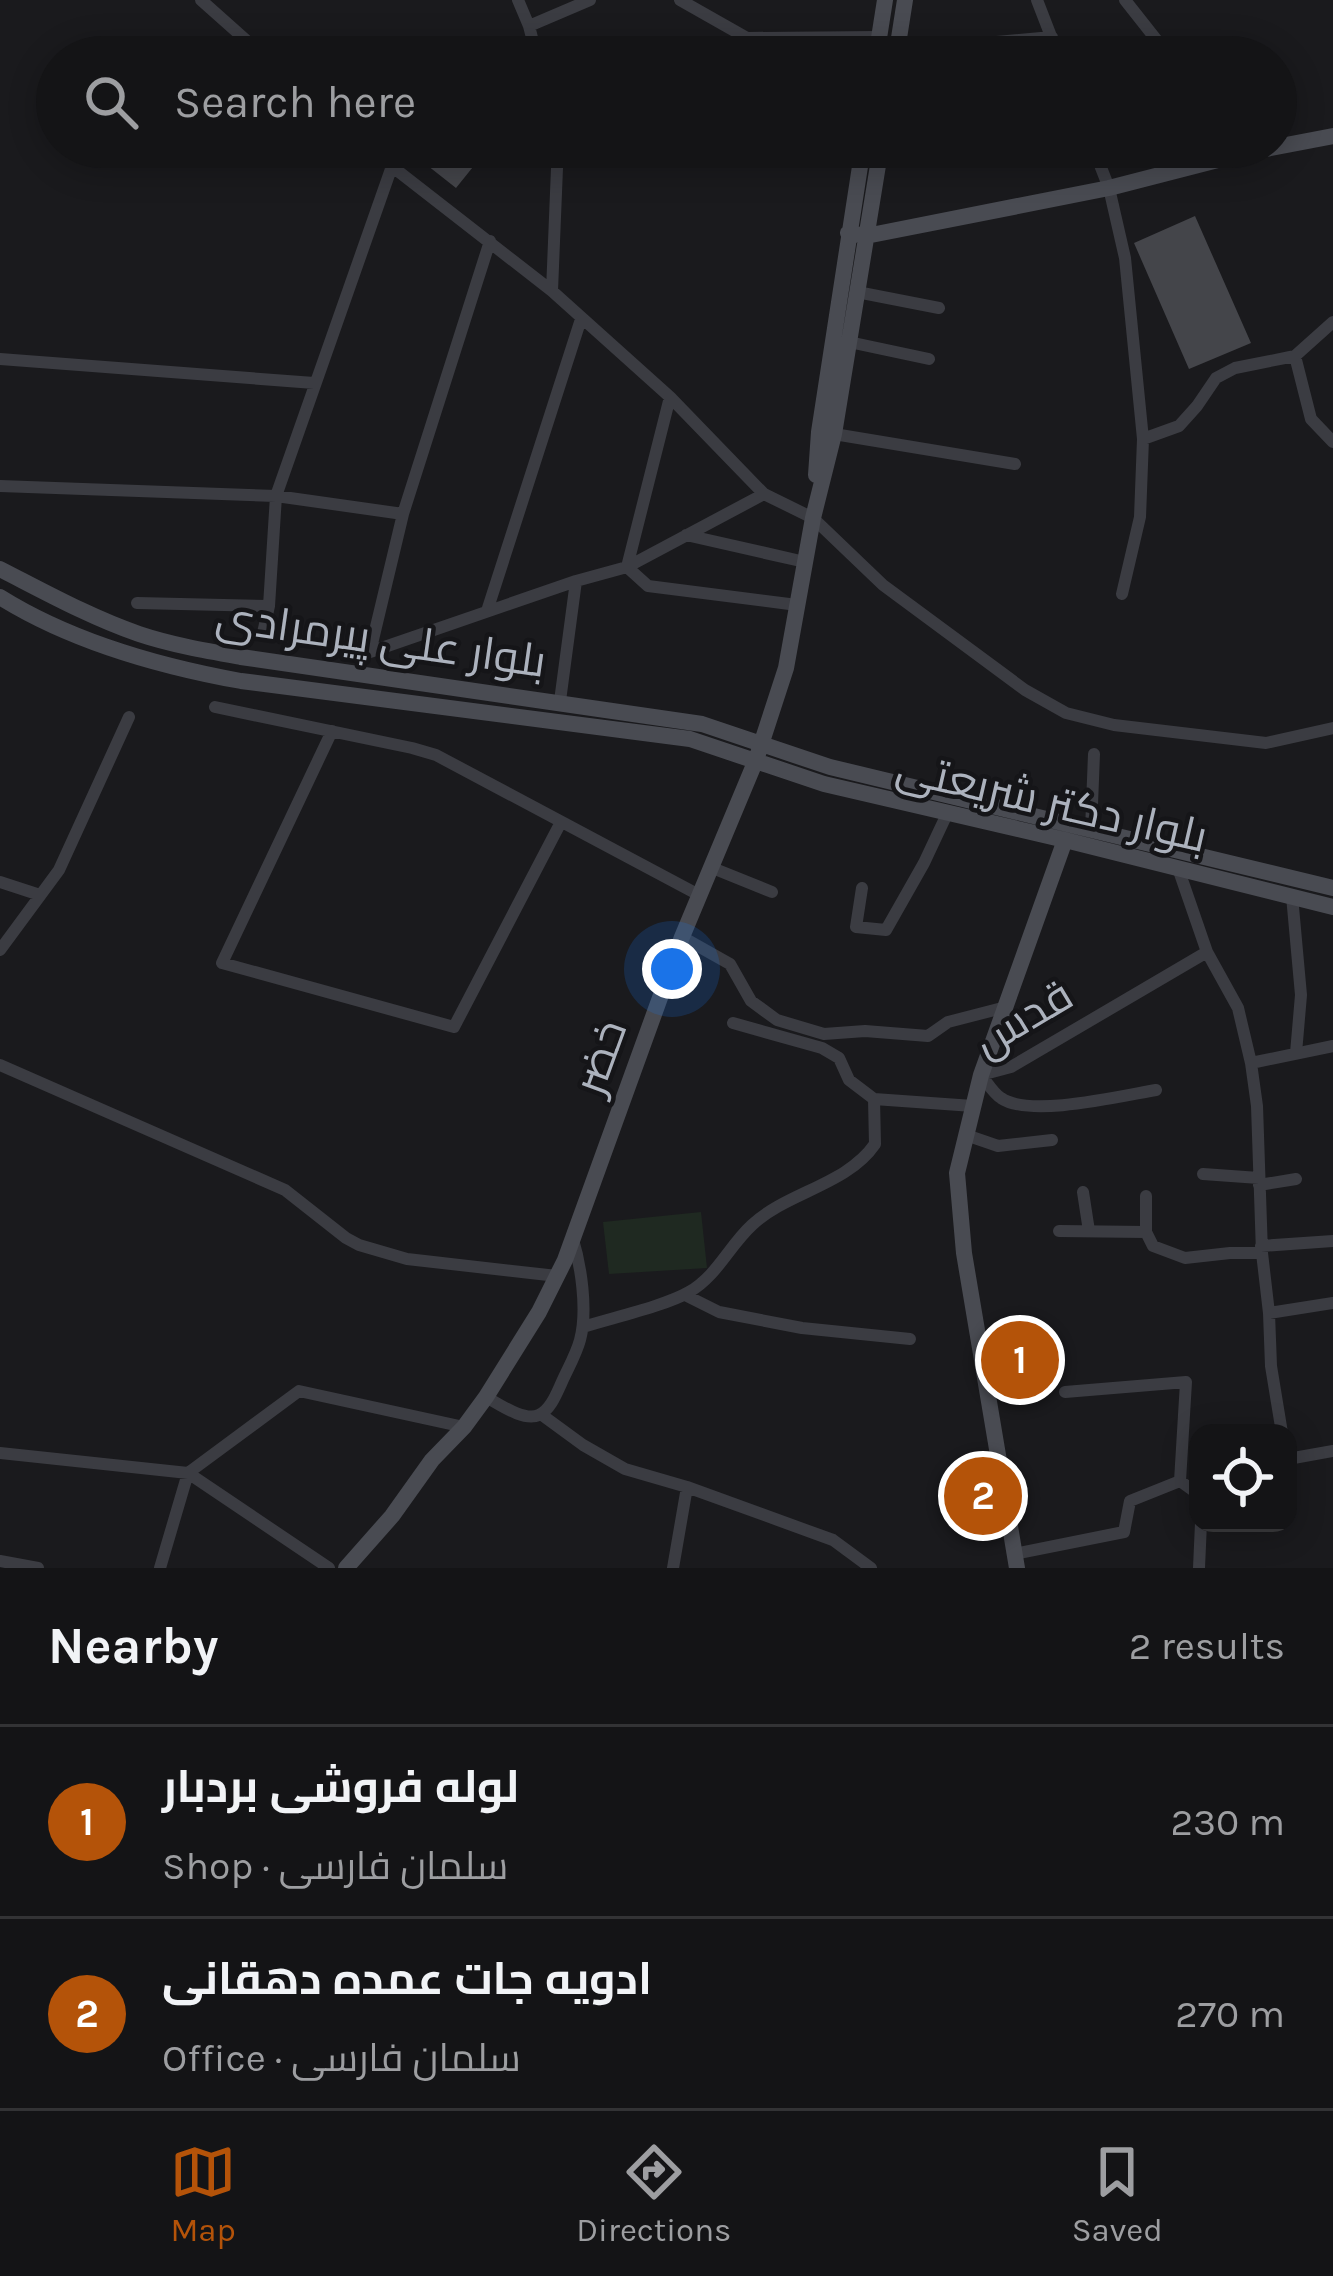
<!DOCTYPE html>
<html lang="en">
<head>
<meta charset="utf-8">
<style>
	:root { --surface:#141416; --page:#1d1d1f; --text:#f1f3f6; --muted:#9d9ea1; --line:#333335; --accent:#b45309 }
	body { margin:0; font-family:Karla,Cairo,sans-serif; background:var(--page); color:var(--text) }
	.controls { position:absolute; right:36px; bottom:36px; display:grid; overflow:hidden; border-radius:24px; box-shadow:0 6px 30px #0003 }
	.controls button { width:108px; height:108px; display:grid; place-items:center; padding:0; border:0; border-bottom:3px solid var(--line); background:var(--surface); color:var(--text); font:60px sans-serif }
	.you { position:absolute; left:672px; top:969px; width:42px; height:42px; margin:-30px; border:9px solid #fff; border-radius:50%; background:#1a73e8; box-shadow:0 0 0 18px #1a73e833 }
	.badge { display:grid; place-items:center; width:78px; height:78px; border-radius:50%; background:var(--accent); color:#fff; font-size:39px; font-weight:700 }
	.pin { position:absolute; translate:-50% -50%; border:6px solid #fff; box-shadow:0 3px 12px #0006 }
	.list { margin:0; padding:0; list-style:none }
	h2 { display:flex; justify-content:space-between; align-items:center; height:156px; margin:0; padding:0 48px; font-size:51px }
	h2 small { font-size:39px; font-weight:400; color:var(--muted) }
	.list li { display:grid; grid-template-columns:78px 1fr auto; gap:36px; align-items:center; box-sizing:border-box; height:192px; padding:0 48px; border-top:3px solid var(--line) }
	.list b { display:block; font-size:45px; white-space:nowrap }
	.list p { margin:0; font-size:39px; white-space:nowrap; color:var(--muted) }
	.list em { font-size:39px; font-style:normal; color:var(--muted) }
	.icon { flex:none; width:66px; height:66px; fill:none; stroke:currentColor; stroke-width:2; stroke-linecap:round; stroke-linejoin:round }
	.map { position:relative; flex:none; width:1333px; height:1568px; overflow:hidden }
	.search { position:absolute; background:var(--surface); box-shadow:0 6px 30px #0003; left:36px; right:36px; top:36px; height:132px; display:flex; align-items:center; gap:30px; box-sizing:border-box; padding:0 42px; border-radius:66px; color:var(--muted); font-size:45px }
	.sheet { height:540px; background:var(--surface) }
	nav { display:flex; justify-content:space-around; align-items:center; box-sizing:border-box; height:168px; border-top:3px solid var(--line); background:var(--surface); font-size:33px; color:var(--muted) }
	nav a { display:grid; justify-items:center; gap:6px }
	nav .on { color:var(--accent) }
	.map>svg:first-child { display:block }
	.green { fill:#1f2921 }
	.building { fill:#44454a }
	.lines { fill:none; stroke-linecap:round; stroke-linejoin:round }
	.street { stroke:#3b3c42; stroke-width:12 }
	.secondary { stroke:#494b52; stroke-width:16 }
	.labels { text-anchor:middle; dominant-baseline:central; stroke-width:9; stroke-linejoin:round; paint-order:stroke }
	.street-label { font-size:45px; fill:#acb2bd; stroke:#151518 }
</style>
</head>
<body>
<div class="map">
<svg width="1333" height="1568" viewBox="0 0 1333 1568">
	<rect width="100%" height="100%" fill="#1a1a1d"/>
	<!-- green -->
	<path class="green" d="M 701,1212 L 707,1268 L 609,1274 L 603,1222 Z"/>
	<!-- building -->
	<path class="building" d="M 404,147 L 479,147 L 485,152 L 456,188 Z
		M 1195,216 L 1251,343 L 1189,369 L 1134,243 Z"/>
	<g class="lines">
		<!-- street -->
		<path class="street" d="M 201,0 L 265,57
			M 518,0 L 529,26 L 537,57
			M 680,0 L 747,38 L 879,37
			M 1037,0 L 1059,57
			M 1125,0 L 1170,57
			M 529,26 L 590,0
			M 897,51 L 1052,37
			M 367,147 L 552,291
			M 554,147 L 557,168 L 552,291 L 670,397 L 764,494 L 813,518 L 883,585 L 1025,690 L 1066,713 L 1114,725 L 1266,743 L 1333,728
			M 1093,147 L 1109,188 L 1125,258 L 1143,439 L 1140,517 L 1122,594
			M 857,292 L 939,308
			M 849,342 L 929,359
			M 1295,356 L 1311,419 L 1333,442
			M 0,359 L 314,383
			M 670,397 L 627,567 L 648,586 L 797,605
			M 834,434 L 1015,464
			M 1143,439 L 1179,426 L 1197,406 L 1216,378 L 1235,368 L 1295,356 L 1333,322
			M 0,486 L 276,496 L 403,514
			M 686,535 L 805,562
			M 137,603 L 269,606
			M 487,611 L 581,319
			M 263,633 L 269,606 L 276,496 L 391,169
			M 370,652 L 403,514 L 490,241
			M 370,652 L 576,581 L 627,567 L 764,494
			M 560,701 L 576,581
			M 215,707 L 412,748 L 436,755 L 699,895
			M 332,731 L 222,963 L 454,1027 L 561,822
			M 1091,830 L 1094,754
			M 710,867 L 772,892
			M 1178,868 L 1207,952 L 1238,1008 L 1251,1063 L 1257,1106 L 1262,1253 L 1269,1313 L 1271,1366 L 1282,1433
			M 0,882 L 40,895
			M 862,888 L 856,927 L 886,930 L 924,863 L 947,814
			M 1292,896 L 1301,995 L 1296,1053
			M 682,937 L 730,964 L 751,1001 L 777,1020 L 824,1034 L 865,1031 L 928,1036 L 948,1022 L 1006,1007
			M 0,950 L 59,870 L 129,717
			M 733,1023 L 822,1048 L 839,1058 L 849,1080 L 874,1099
			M 1251,1063 L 1333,1046
			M 0,1065 L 285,1190 L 346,1238 L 359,1245 L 407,1259 L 557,1276
			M 1156,1090 C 1121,1096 1029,1118 1001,1098 C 993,1093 987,1082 981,1075 L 1011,1067 L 1207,952
			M 874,1099 L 973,1106
			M 966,1135 L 998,1146 L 1052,1140
			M 1203,1174 L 1259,1178
			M 1259,1185 L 1296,1179
			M 1083,1192 L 1089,1231
			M 1059,1231 L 1146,1232 L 1153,1246 L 1185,1258 L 1230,1253 L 1262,1253
			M 1146,1232 L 1146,1196
			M 1261,1246 L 1333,1241
			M 685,1295 L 719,1312 L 802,1328 L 910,1339
			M 1269,1313 L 1333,1303
			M 583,1327 C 611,1318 665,1306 689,1292 C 717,1276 729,1246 752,1225 C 787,1192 847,1185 875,1144 L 874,1099
			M 1065,1392 L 1186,1382 L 1180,1481
			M 486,1397 C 499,1404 524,1422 539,1415 C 550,1410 556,1395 561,1384 C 567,1370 576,1355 580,1340 C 588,1310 581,1265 572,1236
			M 542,1415 L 583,1445 L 625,1469 L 687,1487 L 833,1540 L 871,1568
			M 0,1453 L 188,1473 L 329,1568
			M 1288,1459 L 1333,1451
			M 1014,1554 L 1124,1532 L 1130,1501 L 1180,1481 L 1198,1494
			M 0,1561 L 38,1568
			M 160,1568 L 188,1473 L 299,1391 L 464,1427
			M 673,1568 L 687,1487
			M 1199,1568 L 1201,1523"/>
		<!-- secondary -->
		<path class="secondary" d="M 876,57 L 885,0
			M 896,57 L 905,0
			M 848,233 L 866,236 L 1109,188 L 1245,153 L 1333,136
			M 816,475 L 819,432 L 863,147
			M 0,569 C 45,592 90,617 139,634 C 172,645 207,651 241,657 L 702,724 L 830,767 L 1333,888
			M 0,597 C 72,642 158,666 241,681 L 690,739 L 824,784 L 1065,840 L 1333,907
			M 346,1568 L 392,1516 L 432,1460 L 464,1427 L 486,1397 L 539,1312 L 565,1260 L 682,937 L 756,760 L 786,668 L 813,518 L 834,434 L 881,147
			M 1017,1568 L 964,1253 L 957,1173 L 981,1075 L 1065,840"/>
	</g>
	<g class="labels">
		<!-- street labels -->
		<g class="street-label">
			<text transform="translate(381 639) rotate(8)">بلوار علی پیرمرادی</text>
			<text transform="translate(1052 802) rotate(13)">بلوار دکتر شریعتی</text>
			<text transform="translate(1023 1018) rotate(-31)">قدس</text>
			<text transform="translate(600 1057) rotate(-70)">خضر</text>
		</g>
	</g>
</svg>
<div class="controls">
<button><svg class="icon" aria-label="locate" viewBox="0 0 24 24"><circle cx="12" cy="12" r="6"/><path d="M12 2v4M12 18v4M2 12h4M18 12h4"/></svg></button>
</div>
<div class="you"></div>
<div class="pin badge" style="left:1020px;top:1360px">1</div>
<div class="pin badge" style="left:983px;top:1496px">2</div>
<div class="search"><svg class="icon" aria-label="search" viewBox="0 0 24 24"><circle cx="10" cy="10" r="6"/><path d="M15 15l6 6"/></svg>Search here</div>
</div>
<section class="sheet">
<h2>Nearby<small>2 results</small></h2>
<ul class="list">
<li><span class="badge">1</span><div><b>لوله فروشی بردبار</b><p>Shop · سلمان فارسی</p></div><em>230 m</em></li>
<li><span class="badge">2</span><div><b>ادویه جات‌ عمده ‌دهقانی</b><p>Office · سلمان فارسی</p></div><em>270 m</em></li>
</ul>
</section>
<nav>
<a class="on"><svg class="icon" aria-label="map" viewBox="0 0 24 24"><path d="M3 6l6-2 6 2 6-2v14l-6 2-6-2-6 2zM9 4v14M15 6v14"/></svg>Map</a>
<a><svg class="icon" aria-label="directions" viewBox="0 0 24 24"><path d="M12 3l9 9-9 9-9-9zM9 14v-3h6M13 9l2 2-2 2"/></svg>Directions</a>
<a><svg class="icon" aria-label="saved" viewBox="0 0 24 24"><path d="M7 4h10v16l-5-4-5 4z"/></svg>Saved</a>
</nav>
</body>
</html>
